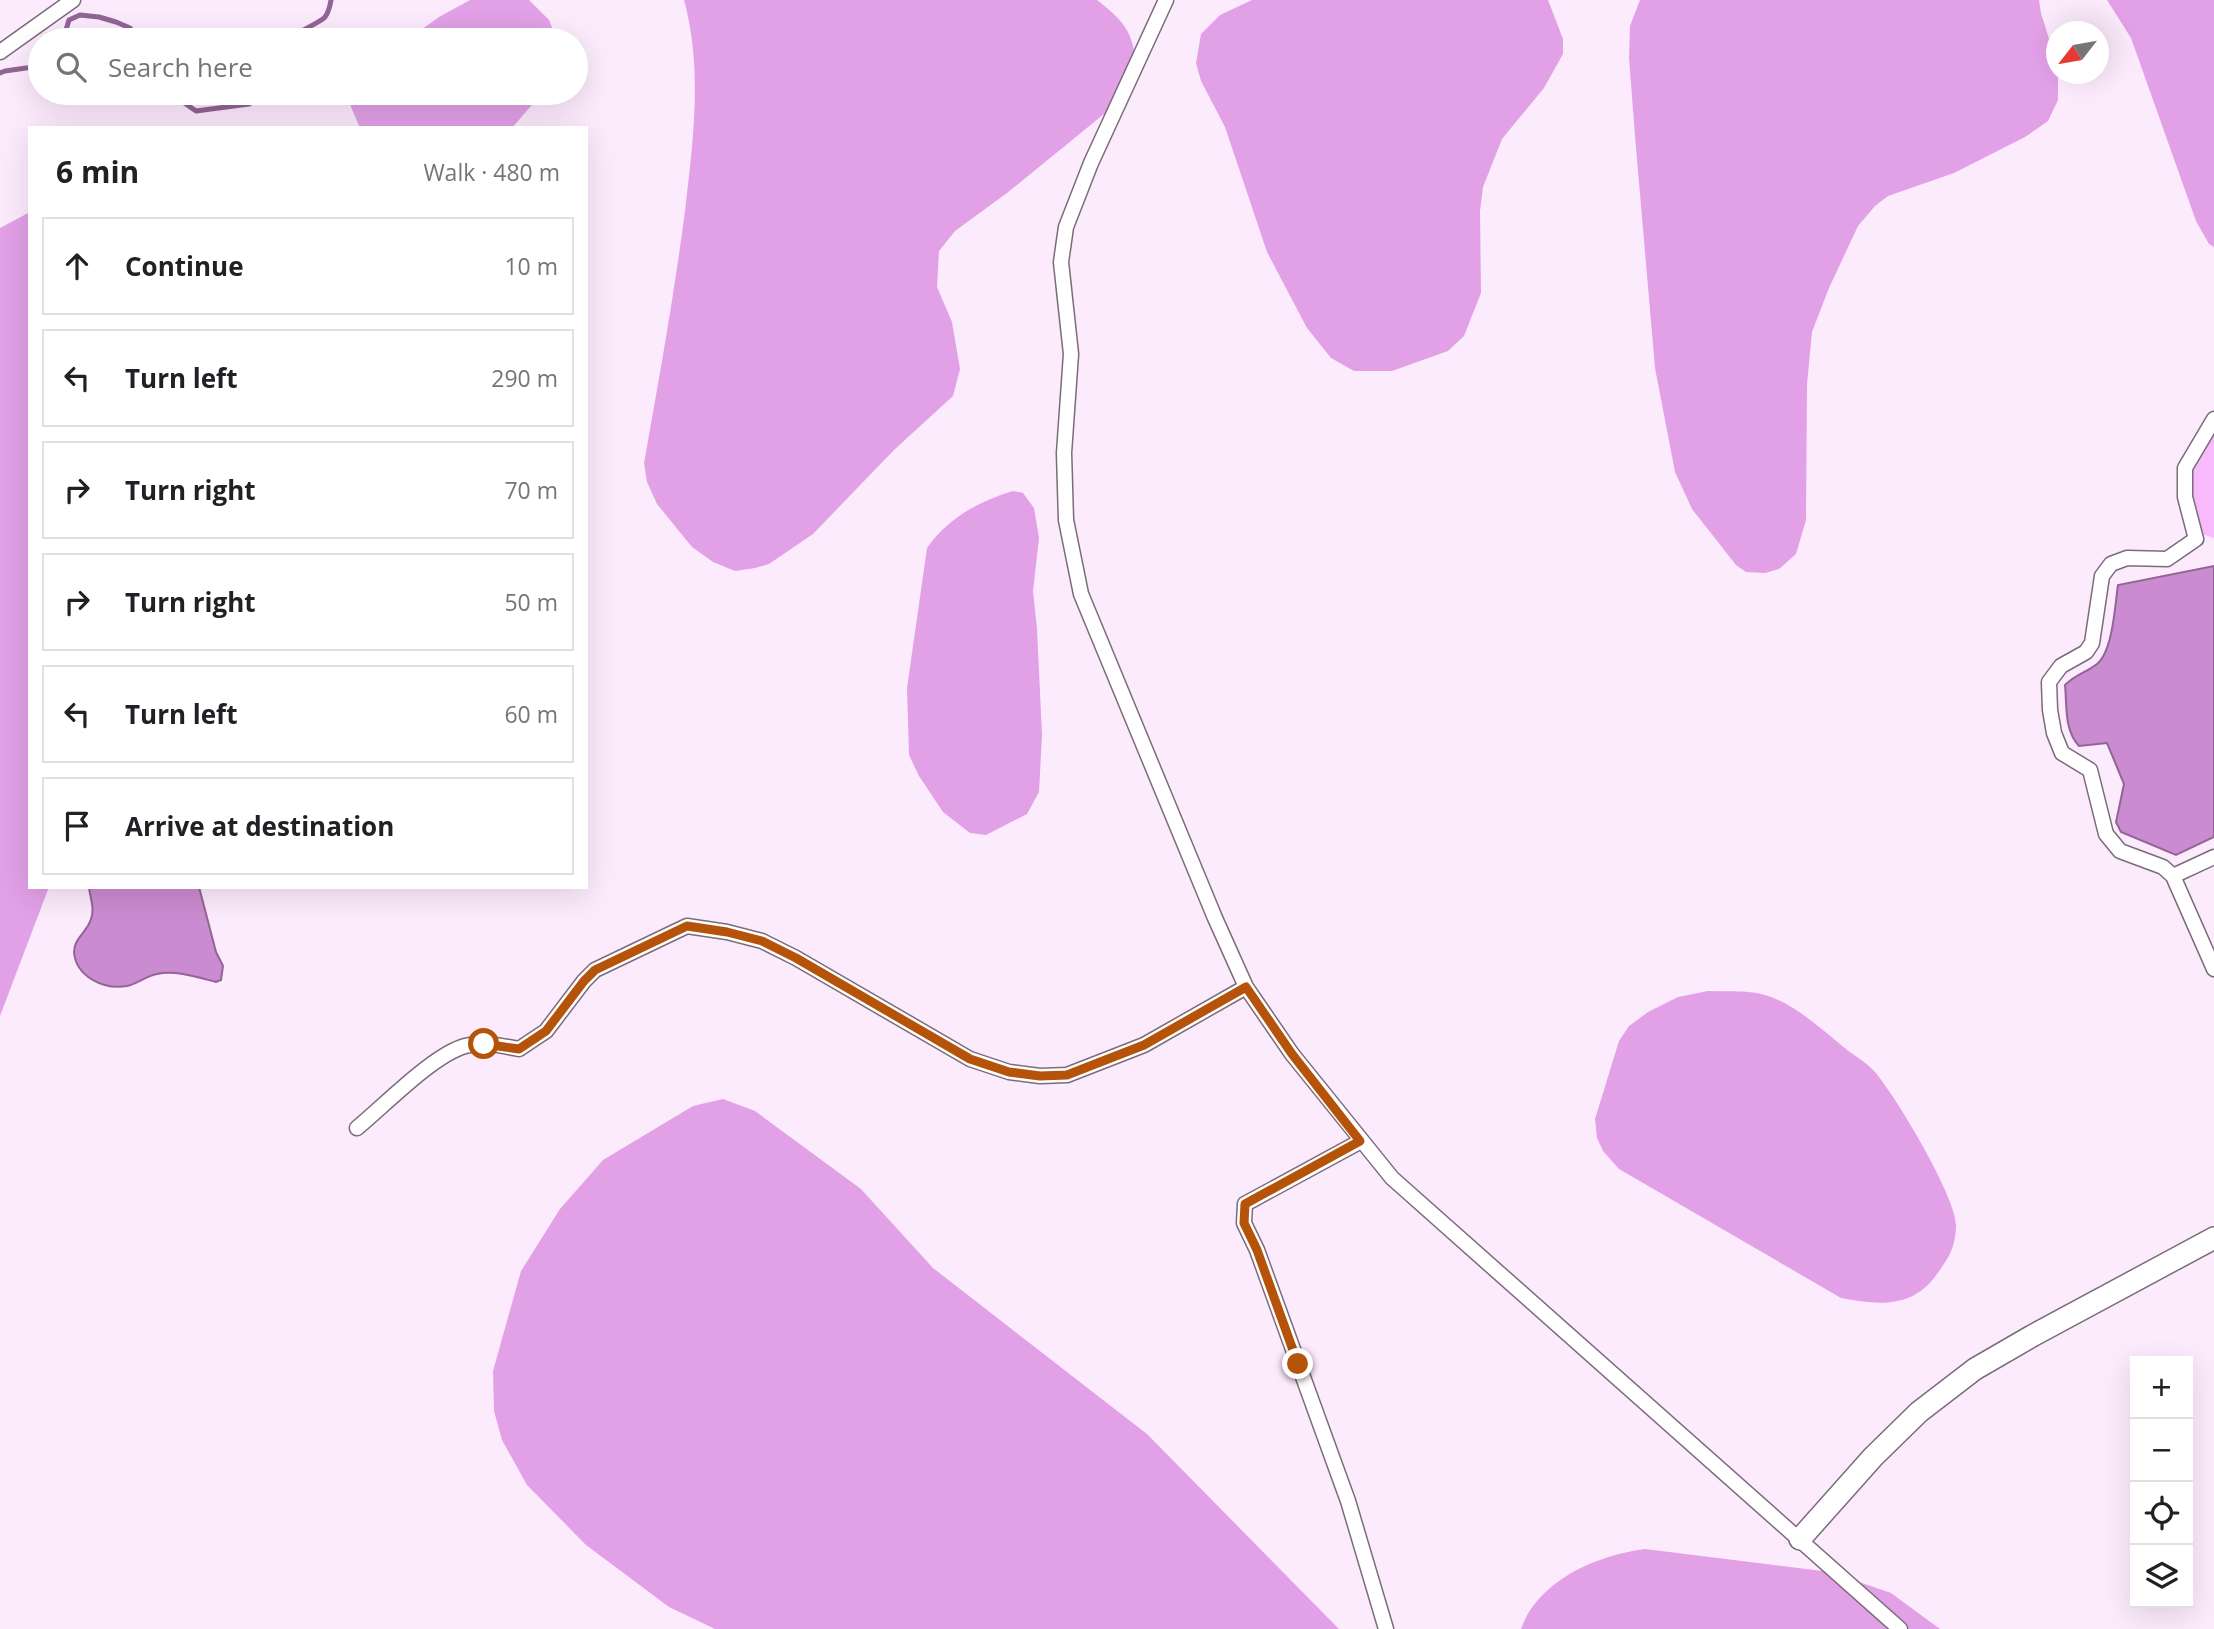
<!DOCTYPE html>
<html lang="en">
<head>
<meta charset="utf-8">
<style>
	:root { --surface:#fff; --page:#f6f6f6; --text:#202124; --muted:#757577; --line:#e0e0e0 }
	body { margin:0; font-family:"Open Sans",sans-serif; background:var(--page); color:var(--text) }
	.controls { position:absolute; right:21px; bottom:21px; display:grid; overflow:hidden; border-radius:0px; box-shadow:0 7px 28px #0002 }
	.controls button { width:63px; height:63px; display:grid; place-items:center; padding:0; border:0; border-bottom:2px solid var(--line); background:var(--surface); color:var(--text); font:35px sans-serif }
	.compass { position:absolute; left:2046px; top:21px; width:63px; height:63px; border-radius:50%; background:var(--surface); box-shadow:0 7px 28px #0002; rotate:239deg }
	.stop { position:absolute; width:21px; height:21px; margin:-16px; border:5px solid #b45309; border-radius:50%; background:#fff }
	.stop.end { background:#b45309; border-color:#fff; box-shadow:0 2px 7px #0008 }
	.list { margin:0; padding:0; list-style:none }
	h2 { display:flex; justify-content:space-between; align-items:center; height:91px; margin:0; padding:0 28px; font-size:30px }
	h2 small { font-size:23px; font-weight:400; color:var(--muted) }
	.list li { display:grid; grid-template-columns:46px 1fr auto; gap:21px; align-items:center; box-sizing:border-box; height:98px; margin:0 14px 14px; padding:0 14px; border:2px solid var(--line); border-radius:0px }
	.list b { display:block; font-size:26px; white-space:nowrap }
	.list em { font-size:23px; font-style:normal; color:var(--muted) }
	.icon { flex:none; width:38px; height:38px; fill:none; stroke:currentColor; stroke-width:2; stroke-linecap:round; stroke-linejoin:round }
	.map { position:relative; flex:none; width:2214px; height:1629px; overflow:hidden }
	.search { position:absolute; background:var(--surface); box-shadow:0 7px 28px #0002; left:28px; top:28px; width:560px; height:77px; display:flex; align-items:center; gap:18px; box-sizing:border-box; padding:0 24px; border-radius:38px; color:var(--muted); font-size:26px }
	.panel { position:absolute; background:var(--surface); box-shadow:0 7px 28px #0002; left:28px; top:126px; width:560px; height:763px; border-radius:0px }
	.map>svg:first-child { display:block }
	.green { fill:#f8bafd }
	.forest { fill:#e2a0e7 }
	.water { fill:#cb8bd0; stroke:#936496; stroke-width:2 }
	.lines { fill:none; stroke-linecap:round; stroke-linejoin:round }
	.stream { stroke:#936496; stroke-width:5 }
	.street-casing { stroke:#7a6c7b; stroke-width:17 }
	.secondary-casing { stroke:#7a6c7b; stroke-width:24 }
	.street { stroke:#fff; stroke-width:14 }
	.secondary { stroke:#fff; stroke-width:21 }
	.route { stroke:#b45309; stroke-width:9 }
</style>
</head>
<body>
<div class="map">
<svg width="2214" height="1629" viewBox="0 0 2214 1629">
	<rect width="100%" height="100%" fill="#fcebfd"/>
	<!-- green -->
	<path class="green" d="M 2214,431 L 2214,538 L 2202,534 L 2190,494 L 2192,470 Z"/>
	<!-- forest -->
	<path class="forest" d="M 470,0 L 529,0 L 549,20 L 557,40 L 407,40 L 439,17 Z
		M 684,0 L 1097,0 C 1129,25 1132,33 1138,72 L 1120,101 L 1007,193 L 955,231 L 939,251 L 937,287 L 952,322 L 960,369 L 953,396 L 894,450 L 813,534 L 769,564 L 755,568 L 735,571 L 713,562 L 692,547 L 657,504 L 647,482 L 644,463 C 659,379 674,296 685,211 C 693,142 703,69 684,0 Z
		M 1252,0 L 1548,0 L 1563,39 L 1563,54 L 1544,88 L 1502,139 L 1483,187 L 1480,211 L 1481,293 L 1464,336 L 1448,351 L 1392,371 L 1354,371 L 1331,358 L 1307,328 L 1267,252 L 1225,127 L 1201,81 L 1196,63 L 1201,34 L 1220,15 Z
		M 1640,0 L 2039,0 L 2041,13 L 2056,61 L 2058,74 L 2058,100 L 2048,121 L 2025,137 L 1954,173 L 1888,196 L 1875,206 L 1858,226 L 1829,288 L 1812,332 L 1807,384 L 1806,520 L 1796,554 L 1779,569 L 1765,573 L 1746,572 L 1736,565 L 1692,509 L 1675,472 L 1655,368 L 1635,136 L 1629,58 L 1630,26 Z
		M 2107,0 L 2214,0 L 2214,247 L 2209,244 L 2196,221 L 2131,38 Z
		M 348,93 L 542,93 L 512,128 L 360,128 L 351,107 Z
		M 30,212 L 30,887 L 49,887 L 0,1016 L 0,228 Z
		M 1013,491 L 1023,493 L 1034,508 L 1039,538 L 1033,591 L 1037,629 L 1042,735 L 1039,792 L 1027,814 L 986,835 L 970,833 L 943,812 L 919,776 L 909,755 L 907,688 L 927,548 C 948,518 979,501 1013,491 Z
		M 1708,991 C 1725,992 1745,990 1761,994 C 1792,1001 1821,1029 1846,1049 C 1855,1056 1867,1063 1875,1072 C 1895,1095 1957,1198 1956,1226 C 1955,1249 1949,1257 1937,1274 C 1913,1309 1877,1305 1841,1298 L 1619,1169 L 1603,1151 L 1597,1138 L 1595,1119 L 1619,1041 L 1629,1026 L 1648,1012 L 1678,997 Z
		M 723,1099 L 755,1111 L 861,1189 L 933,1268 L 1147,1434 L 1339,1629 L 715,1629 L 669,1607 L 586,1545 L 527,1485 L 502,1440 L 494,1411 L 493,1371 L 521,1271 L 560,1209 L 603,1160 L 693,1106 Z
		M 1645,1549 L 1830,1572 L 1891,1593 L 1940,1629 L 1521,1629 C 1538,1580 1598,1555 1645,1549 Z"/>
	<!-- water -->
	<path class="water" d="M 2214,566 L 2214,837 L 2176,855 L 2121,832 L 2116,822 L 2124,784 L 2107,743 L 2079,746 C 2064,730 2067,706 2065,685 C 2075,675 2087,672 2097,664 C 2113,651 2115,605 2118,585 Z
		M 89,887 L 199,887 L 216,952 L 223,966 L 221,980 L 216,982 C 197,977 176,970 157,974 C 146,976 137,984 127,986 C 104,990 76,977 74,952 C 74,938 88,931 91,919 C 95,908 90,898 89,887 Z"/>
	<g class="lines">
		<!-- stream -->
		<path class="stream" d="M 63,40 L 69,20 L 80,15 L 99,17 L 116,22 L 130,28 L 138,40
			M 284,40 C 293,35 321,22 325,17 C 329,12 330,6 331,0
			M 0,73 L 5,71 L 40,66
			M 170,93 L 196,111 L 249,104 L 262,96 L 262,93"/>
		<defs>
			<path id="street" d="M 1166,0 L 1091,163 L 1066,227 L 1061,262 L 1071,354 L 1064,453 L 1066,520 L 1081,594 L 1215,918 L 1246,987 L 1292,1054 L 1392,1178 L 1900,1629
				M 0,52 L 73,0
				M 2214,419 L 2185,468 L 2185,497 L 2196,539 L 2167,559 L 2127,558 L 2111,564 L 2102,576 L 2092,643 L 2086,652 L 2061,666 L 2049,682 L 2050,710 L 2054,733 L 2062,753 L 2090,770 L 2106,834 L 2120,851 L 2163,867 L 2173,876 L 2214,969
				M 2173,876 L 2214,857
				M 357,1128 C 385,1105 433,1055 465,1046 C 483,1041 502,1046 519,1049 L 546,1031 L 584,981 L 595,970 L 687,926 L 727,932 L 762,941 L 796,958 L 970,1059 L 1009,1072 L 1040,1076 L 1067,1075 L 1144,1045 L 1246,987
				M 1361,1141 L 1245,1204 L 1244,1223 L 1257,1250 L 1348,1501 L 1386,1629"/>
			<path id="secondary" d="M 1800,1539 L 1873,1457 L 1919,1412 L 1975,1369 L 2032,1336 L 2214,1238"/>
		</defs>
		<!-- street casing -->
		<use href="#street" class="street-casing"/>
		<!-- secondary casing -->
		<use href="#secondary" class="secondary-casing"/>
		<!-- street -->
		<use href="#street" class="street"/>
		<!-- secondary -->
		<use href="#secondary" class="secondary"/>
	</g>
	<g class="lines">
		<!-- route -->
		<path class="route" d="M 484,1044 L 519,1049 L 546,1031 L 584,981 L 595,970 L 687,926 L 727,932 L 762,941 L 796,958 L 970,1059 L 1009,1072 L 1040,1076 L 1067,1075 L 1144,1045 L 1246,987 L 1292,1054 L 1360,1141 L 1245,1204 L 1244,1223 L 1257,1250 L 1298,1364"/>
	</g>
</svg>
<div class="controls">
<button>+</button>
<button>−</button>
<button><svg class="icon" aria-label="locate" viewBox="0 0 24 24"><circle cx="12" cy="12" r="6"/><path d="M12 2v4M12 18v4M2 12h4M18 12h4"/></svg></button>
<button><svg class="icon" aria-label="layers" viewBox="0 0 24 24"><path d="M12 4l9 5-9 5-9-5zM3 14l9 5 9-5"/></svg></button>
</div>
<svg class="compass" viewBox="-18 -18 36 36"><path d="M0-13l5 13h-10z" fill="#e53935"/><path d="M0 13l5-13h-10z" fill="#757577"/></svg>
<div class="stop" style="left:484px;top:1044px"></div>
<div class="stop end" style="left:1298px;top:1364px"></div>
<div class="search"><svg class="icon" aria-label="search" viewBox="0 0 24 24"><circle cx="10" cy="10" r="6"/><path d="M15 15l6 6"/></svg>Search here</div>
<section class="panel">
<h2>6 min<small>Walk · 480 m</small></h2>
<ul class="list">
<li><svg class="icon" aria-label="ahead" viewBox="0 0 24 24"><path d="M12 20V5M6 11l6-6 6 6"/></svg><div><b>Continue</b></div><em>10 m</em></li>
<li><svg class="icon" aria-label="left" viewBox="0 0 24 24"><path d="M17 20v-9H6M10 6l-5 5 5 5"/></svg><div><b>Turn left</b></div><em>290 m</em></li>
<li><svg class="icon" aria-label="right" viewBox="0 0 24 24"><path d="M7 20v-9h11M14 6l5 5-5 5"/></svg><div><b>Turn right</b></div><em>70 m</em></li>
<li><svg class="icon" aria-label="right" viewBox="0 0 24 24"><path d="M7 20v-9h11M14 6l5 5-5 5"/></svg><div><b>Turn right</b></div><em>50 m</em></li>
<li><svg class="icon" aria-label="left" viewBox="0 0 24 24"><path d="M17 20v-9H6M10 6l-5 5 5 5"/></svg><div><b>Turn left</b></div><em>60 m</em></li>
<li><svg class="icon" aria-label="arrive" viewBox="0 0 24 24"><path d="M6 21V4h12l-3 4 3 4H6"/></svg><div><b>Arrive at destination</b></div></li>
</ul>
</section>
</div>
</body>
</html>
